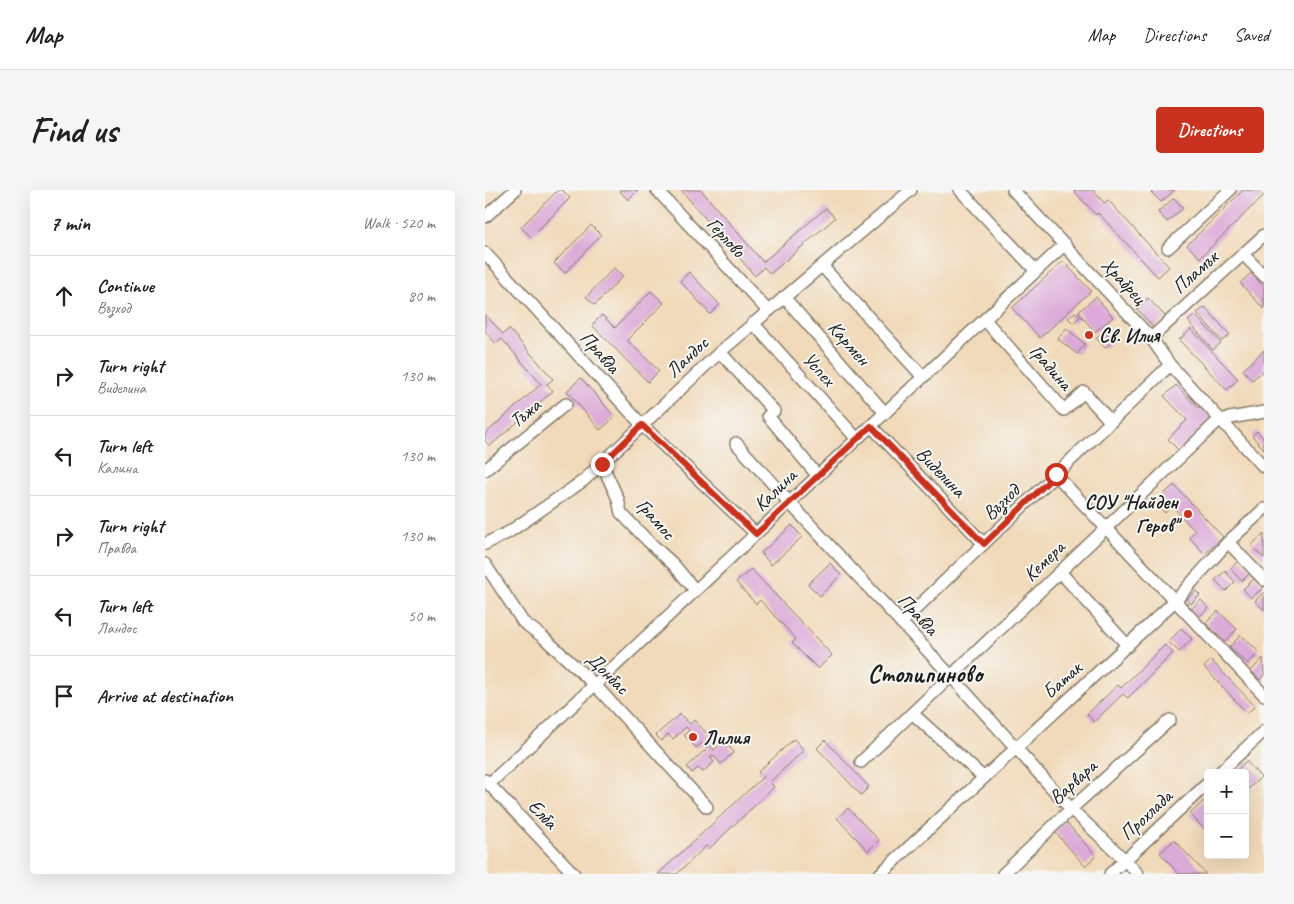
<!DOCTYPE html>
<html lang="en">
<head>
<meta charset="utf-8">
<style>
	:root { --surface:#fff; --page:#f6f6f6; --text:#222; --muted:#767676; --line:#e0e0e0; --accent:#c8321e }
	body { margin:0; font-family:Caveat,sans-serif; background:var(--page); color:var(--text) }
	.controls { position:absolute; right:15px; bottom:15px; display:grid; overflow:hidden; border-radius:5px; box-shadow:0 5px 20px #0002 }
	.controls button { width:45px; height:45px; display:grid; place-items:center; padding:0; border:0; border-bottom:1px solid var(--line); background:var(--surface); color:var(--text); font:25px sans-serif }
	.stop { position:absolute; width:15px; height:15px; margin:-11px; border:4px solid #c8321e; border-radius:50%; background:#fff }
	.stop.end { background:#c8321e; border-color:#fff; box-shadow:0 1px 5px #0008 }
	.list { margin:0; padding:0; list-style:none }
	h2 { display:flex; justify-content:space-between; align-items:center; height:65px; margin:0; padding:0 20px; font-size:21px }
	h2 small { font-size:16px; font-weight:400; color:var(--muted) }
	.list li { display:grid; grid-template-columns:32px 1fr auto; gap:15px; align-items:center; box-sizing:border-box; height:80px; padding:0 20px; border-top:1px solid var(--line) }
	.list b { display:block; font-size:19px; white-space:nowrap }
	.list p { margin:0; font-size:16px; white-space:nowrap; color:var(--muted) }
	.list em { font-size:16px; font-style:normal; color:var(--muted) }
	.icon { flex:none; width:28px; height:28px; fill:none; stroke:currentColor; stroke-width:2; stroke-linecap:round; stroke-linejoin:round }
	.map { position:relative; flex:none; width:779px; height:684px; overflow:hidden; border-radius:5px }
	header { display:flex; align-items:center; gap:30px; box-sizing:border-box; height:70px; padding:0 25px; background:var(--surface); border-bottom:1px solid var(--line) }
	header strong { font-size:24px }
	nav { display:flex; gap:28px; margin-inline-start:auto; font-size:18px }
	.intro { display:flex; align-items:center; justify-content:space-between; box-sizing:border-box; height:120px; padding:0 30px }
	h1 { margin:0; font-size:35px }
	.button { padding:12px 22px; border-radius:5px; background:var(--accent); color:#fff; font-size:18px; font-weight:700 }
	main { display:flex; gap:30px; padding:0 30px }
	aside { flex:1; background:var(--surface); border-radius:5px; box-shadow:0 5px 20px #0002 }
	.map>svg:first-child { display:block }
	.building { fill:#dcaad8 }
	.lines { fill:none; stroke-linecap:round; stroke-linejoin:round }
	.minor-casing { stroke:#867b6b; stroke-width:14 }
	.minor { stroke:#fff; stroke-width:11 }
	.route { stroke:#c8321e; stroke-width:6 }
	.poi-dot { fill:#c8321e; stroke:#f6f6f2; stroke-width:2 }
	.labels { text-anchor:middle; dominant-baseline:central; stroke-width:4; stroke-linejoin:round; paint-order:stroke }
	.street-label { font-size:20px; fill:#1c1c1c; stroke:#f6f6f2 }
	.poi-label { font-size:20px; font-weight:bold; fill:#1c1c1c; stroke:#f6f6f2; text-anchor:start }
	.district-label { font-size:25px; font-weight:bold; fill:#1c1c1c; stroke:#f6f6f2 }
</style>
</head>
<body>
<header>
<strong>Map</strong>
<nav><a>Map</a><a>Directions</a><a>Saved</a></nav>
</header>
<div class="intro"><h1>Find us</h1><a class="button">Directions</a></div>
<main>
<aside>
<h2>7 min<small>Walk · 520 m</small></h2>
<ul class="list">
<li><svg class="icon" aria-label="ahead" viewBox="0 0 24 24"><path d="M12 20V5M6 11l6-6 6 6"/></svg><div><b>Continue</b><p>Възход</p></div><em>80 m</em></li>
<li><svg class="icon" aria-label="right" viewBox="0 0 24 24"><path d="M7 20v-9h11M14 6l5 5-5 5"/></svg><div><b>Turn right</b><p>Виделина</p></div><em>130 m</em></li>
<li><svg class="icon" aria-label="left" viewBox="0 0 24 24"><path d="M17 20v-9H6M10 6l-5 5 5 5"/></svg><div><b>Turn left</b><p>Калина</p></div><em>130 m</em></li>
<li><svg class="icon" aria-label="right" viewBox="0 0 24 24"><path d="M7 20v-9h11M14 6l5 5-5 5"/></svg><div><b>Turn right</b><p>Правда</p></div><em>130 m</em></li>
<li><svg class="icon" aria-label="left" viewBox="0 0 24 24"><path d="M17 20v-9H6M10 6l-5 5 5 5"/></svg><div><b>Turn left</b><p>Ландос</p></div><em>50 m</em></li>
<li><svg class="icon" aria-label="arrive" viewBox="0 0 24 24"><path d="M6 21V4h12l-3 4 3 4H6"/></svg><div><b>Arrive at destination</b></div></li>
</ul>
</aside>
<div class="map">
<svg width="779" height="684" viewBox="0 0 779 684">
	<rect width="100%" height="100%" fill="#f6f6f2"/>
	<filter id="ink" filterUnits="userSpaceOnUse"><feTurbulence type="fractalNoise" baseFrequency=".02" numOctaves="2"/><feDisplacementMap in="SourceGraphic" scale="10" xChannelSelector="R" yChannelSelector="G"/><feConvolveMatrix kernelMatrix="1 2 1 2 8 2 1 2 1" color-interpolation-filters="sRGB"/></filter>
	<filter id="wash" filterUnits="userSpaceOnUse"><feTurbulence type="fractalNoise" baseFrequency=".0096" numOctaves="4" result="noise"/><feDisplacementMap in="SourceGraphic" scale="20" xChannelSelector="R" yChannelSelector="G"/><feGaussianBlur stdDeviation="1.12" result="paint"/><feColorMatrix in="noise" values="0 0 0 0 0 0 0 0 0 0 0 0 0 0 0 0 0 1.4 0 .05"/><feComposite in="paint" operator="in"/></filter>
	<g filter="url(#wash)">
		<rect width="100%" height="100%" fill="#f1daba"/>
		<g id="blocks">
			<!-- building -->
			<path class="building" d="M 73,0 L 77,0 L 85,8 L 46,47 L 36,37 Z
				M 134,0 L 153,0 L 143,10 Z
				M 196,0 L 216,0 L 278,72 L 341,18 L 350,28 L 285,84 L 279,77 L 270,86 Z
				M 588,0 L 608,0 L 619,13 L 623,10 L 684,77 L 673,87 L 613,23 L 611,25 Z
				M 668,0 L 690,0 L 676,12 L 666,2 Z
				M 758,0 L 779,0 L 779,5 L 715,68 L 702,55 Z
				M 689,8 L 698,18 L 682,32 L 673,22 Z
				M 106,35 L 116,45 L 80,83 L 69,73 Z
				M 578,71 L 606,101 L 555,148 L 527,118 Z
				M 129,78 L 138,86 L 110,115 L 101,107 Z
				M 204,82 L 235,115 L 225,124 L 195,91 Z
				M 766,83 L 779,97 L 779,119 L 755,93 Z
				M 166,101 L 179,113 L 142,150 L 174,181 L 163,192 L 107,135 L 117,125 L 130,138 Z
				M 611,107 L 628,127 L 610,142 L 593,122 Z
				M 663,108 L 681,127 L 669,138 L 652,119 Z
				M 720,117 L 745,145 L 737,151 L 712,123 Z
				M 590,122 L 595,127 L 588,133 L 583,128 Z
				M 0,124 L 18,144 L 24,139 L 68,189 L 62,194 L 68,201 L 5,256 L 0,251 L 0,244 L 56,194 L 17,149 L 11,154 L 0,141 Z
				M 710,125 L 736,153 L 728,160 L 703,131 Z
				M 581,138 L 600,154 L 592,164 L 573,149 Z
				M 706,139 L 753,189 L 742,200 L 694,150 Z
				M 618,141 L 628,151 L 620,158 L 611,148 Z
				M 779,160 L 779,180 L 767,190 L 758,180 Z
				M 96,188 L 130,227 L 115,240 L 82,201 Z
				M 691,195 L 714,219 L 716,217 L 729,230 L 695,262 L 683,249 L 702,230 L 679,206 Z
				M 772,241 L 779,249 L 779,259 L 767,246 Z
				M 689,295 L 738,347 L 720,364 L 704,347 L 710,341 L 687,316 L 680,323 L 670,312 Z
				M 307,335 L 317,347 L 286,375 L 276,363 Z
				M 779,343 L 779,368 L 766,356 Z
				M 755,369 L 767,381 L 757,391 L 745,379 Z
				M 345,373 L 356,385 L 335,406 L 323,394 Z
				M 266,379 L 347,465 L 333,479 L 307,453 L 311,449 L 275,410 L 271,414 L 251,392 Z
				M 740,381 L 750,392 L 741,401 L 730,390 Z
				M 771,387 L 779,397 L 766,408 L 758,399 Z
				M 711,401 L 715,405 L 706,414 L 702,409 Z
				M 779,402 L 779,420 L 770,411 Z
				M 716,410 L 724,418 L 711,429 L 704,421 Z
				M 733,421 L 752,439 L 740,452 L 721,433 Z
				M 696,438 L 707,449 L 694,462 L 684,452 Z
				M 756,445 L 774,462 L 763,474 L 744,457 Z
				M 680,455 L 688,463 L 643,508 L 638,504 L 609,532 L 602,524 L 633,495 L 636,498 Z
				M 778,468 L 779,485 L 775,490 L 766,481 Z
				M 726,470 L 770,516 L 762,523 L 719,477 Z
				M 195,524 L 205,534 L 209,530 L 227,549 L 223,553 L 229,560 L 245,546 L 250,552 L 244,557 L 249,562 L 236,574 L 228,565 L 225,567 L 229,572 L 218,582 L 213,578 L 207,583 L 202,577 L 219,561 L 220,562 L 223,559 L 217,553 L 211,558 L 199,545 L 204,540 L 201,537 L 188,549 L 183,544 L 176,551 L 171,545 Z
				M 309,549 L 319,560 L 285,592 L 289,597 L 224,659 L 221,656 L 192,684 L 173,684 L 278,587 L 273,582 Z
				M 340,550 L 384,597 L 376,605 L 332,558 Z
				M 761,571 L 776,587 L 760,602 L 760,583 L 749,583 Z
				M 723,607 L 723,637 L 720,640 L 705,624 Z
				M 363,618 L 394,650 L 383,661 L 352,628 Z
				M 580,631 L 611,666 L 600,676 L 569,641 Z
				M 689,650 L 721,684 L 694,684 L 675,663 Z"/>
		</g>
	</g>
	<g filter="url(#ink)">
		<use href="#blocks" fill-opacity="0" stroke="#867b6b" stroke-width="1"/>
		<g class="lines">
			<defs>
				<path id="minor" d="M 172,0 L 283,121
					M 475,0 L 551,81
					M 528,0 L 666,148 L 685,175 L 779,277
					M 0,27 L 30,0
					M 683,58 L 745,0
					M 0,63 L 157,235 L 271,344
					M 758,64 L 779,86
					M 337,76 L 438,187
					M 299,107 L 400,223
					M 500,130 L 579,220 L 599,202 L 626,232
					M 268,133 L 372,249
					M 666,148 L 779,45
					M 235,162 L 289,221
					M 283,226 L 332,285
					M 386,236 L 499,354
					M 251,253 L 304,312 L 466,486 L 586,619 L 640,670 L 653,684
					M 117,274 L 133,309 L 136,323 L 162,350 L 189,375 L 210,400
					M 0,280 L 81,214
					M 571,285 L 779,505
					M 743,352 L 779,390
					M 0,354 L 24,342 L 98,291 L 235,162 L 426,0
					M 0,374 L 38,432 L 58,447 L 110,495 L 222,617
					M 575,382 L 643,456
					M 416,433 L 685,175
					M 427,523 L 499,588
					M 376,572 L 734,230 L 779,222
					M 734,583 L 779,541
					M 0,590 L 89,684
					M 4,594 L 580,54
					M 395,684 L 691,410 L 743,352 L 779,319
					M 518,684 L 586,619 L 685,530
					M 625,684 L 723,593"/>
			</defs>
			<!-- minor casing -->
			<use href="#minor" class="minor-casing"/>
			<!-- minor -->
			<use href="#minor" class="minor"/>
		</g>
	</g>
	<g class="lines" filter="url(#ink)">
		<!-- route -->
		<path class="route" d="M 117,274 L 157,235 L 271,344 L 386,236 L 499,354 L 571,284"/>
	</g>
	<!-- markers -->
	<g class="poi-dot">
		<circle cx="604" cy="145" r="5"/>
		<circle cx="703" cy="324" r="5"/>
		<circle cx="208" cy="547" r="5"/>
	</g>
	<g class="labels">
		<!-- street labels -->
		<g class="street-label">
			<text transform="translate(241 47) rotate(47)">Герлово</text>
			<text transform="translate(710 82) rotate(-42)">Пламък</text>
			<text transform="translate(639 91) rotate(47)">Храбрец</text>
			<text transform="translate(364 153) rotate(49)">Кармен</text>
			<text transform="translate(115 162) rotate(48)">Правда</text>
			<text transform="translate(202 167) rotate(-43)">Ландос</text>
			<text transform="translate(566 177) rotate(49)">Градина</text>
			<text transform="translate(334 179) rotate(48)">Успех</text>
			<text transform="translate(40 223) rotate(-39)">Тъжа</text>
			<text transform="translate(456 282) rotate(46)">Виделина</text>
			<text transform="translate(290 300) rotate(-44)">Калина</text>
			<text transform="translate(516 312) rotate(-44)">Възход</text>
			<text transform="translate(171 329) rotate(48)">Грамос</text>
			<text transform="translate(559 371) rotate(-44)">Кемера</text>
			<text transform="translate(433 424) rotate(47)">Правда</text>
			<text transform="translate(123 483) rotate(45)">Донбас</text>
			<text transform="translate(577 490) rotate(-42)">Батак</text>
			<text transform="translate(588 592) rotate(-42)">Варвара</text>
			<text transform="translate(58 624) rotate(47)">Елба</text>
			<text transform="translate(661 625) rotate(-43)">Прохлада</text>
		</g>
		<!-- poi labels -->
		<g class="poi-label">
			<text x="614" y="145">Св. Илия</text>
			<text x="693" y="312" text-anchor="end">СОУ "Найден<tspan x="693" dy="23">Геров"</tspan></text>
			<text x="218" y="547">Лилия</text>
		</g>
		<!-- district labels -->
		<g class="district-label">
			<text x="440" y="484">Столипиново</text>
		</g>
	</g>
</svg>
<div class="controls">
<button>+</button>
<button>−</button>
</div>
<div class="stop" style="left:571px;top:284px"></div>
<div class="stop end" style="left:117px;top:274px"></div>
</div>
</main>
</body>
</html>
